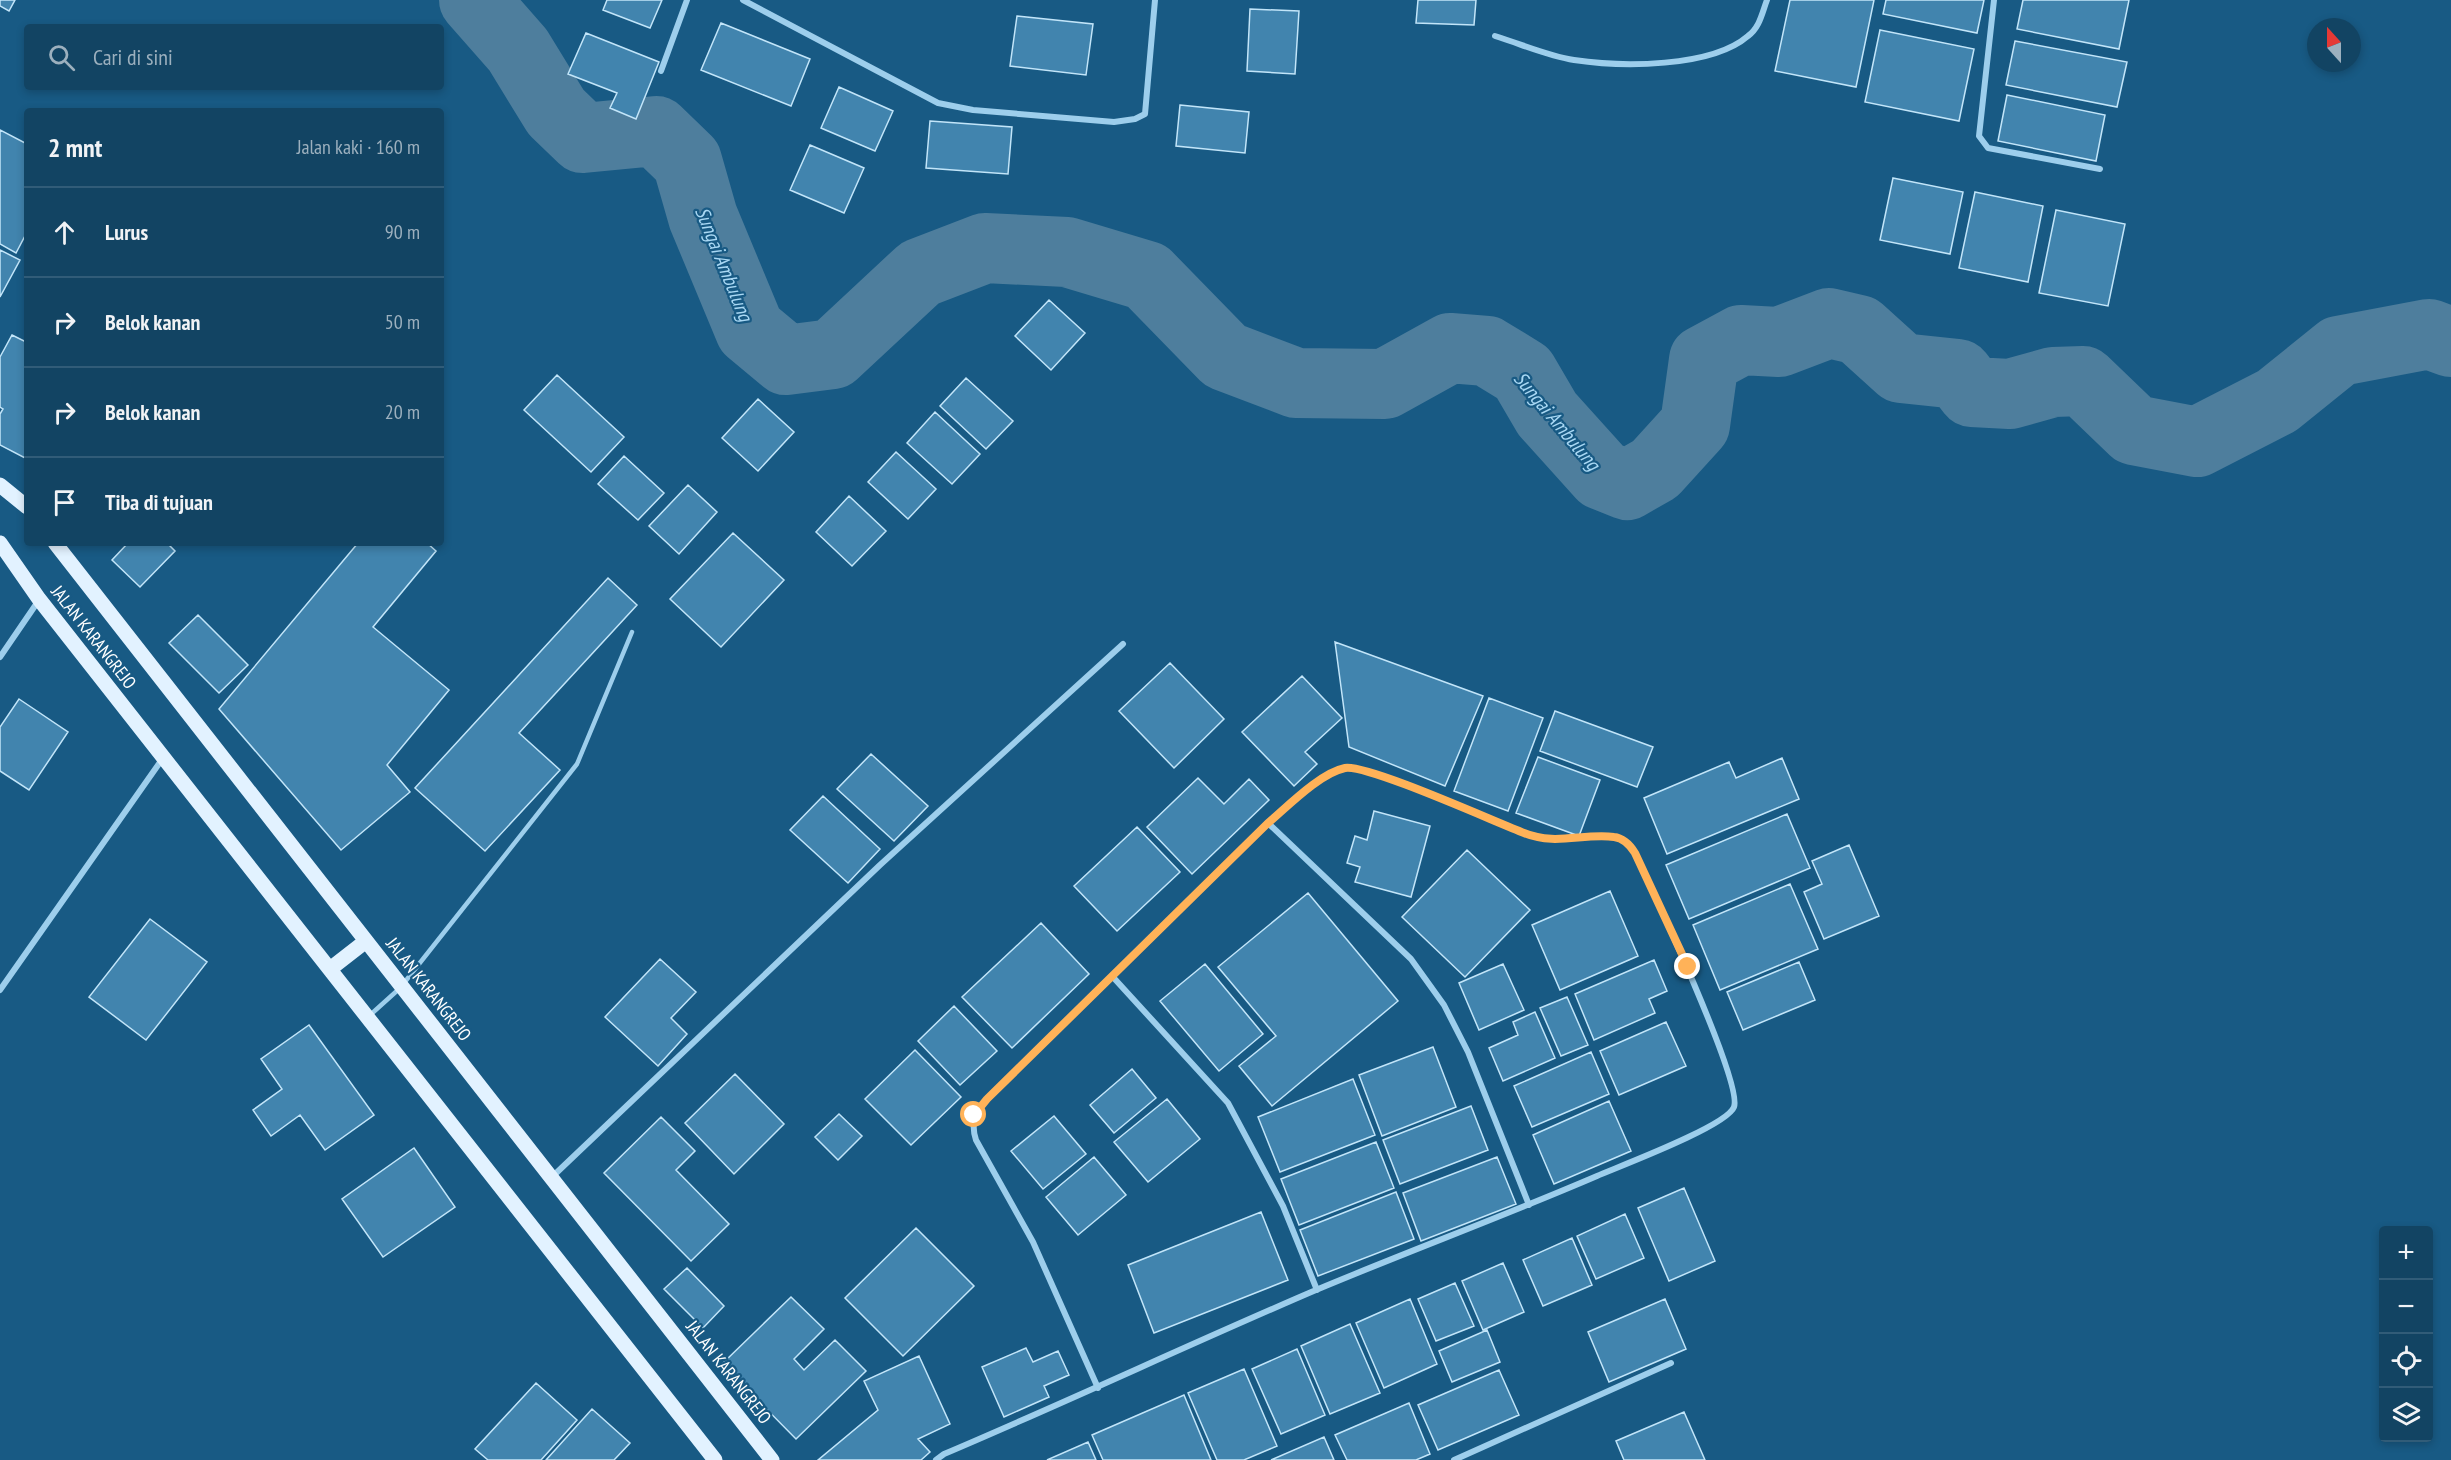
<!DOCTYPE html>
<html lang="id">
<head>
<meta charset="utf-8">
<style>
	:root { --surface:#124463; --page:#1b4b69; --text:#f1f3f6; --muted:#9cb0be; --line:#315c78 }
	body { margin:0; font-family:"PT Sans Narrow",sans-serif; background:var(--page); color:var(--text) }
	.controls { position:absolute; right:18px; bottom:18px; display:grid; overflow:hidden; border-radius:6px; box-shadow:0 3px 9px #0003 }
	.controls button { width:54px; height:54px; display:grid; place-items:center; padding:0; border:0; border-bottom:2px solid var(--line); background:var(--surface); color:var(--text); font:30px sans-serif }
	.compass { position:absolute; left:2307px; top:18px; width:54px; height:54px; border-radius:50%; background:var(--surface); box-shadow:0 3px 9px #0003; rotate:339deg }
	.stop { position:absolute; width:18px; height:18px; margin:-14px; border:4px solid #ffb258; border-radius:50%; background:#fff }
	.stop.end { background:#ffb258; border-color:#fff; box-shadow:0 2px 6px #0008 }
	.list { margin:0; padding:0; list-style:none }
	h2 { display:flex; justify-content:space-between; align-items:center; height:78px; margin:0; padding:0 24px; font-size:26px }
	h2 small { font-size:20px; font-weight:400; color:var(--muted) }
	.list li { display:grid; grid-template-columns:39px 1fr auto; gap:18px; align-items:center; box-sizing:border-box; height:90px; padding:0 24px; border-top:2px solid var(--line) }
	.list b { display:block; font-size:22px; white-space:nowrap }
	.list em { font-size:20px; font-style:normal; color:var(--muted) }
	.icon { flex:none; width:33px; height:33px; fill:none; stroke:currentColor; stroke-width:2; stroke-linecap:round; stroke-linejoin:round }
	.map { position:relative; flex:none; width:2451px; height:1460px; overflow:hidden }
	.search { position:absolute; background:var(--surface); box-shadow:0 3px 9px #0003; left:24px; top:24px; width:420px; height:66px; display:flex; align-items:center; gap:15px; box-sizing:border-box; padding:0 21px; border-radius:6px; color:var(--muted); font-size:22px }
	.panel { position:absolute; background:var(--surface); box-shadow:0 3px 9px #0003; left:24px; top:108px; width:420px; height:438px; border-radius:6px }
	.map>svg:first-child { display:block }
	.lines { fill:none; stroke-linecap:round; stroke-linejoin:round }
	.river { stroke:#4e7e9d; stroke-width:70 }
	.building { fill:#4184ae; stroke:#c2e5f9; stroke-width:1.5 }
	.lane { stroke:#9dceec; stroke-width:4.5 }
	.street { stroke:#9dceec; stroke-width:6 }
	.primary { stroke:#e2f2ff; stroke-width:15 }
	.route { stroke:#ffb258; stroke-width:8 }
	.labels { text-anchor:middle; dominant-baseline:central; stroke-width:4.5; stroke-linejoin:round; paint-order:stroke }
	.street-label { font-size:18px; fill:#fff; stroke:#185a84 }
	.water-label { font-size:20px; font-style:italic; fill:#a9d8f4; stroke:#185a84 }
</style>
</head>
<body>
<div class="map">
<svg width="2451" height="1460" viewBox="0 0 2451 1460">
	<rect width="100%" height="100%" fill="#185a84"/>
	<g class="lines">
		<!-- river -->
		<path class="river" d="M 474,0 L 518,50 L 556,112 L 583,138 L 656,131 L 687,161 L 703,217 L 750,330 L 786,360 L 833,354 L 920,273 L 985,248 L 1067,252 L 1147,276 L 1225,356 L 1296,383 L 1385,384 L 1450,348 L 1487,351 L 1523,373 L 1547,414 L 1602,475 L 1627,485 L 1655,469 L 1695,425 L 1704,360 L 1741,340 L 1779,342 L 1829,323 L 1859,330 L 1901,368 L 1958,374 L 1972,392 L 2010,394 L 2053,382 L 2083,381 L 2134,430 L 2197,442 L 2277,401 L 2339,351 L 2429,334 L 2451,342"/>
	</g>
	<!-- building -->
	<path class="building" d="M 0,0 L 15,0 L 9,11 L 0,6 Z
		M 607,0 L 662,0 L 650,28 L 603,10 Z
		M 1418,0 L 1476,0 L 1474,25 L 1416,23 Z
		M 1790,0 L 1874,0 L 1856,87 L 1775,71 Z
		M 1886,0 L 1984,0 L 1977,33 L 1883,14 Z
		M 2023,0 L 2129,0 L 2119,49 L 2017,29 Z
		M 1250,9 L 1299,11 L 1295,74 L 1247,71 Z
		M 1017,16 L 1093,24 L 1086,75 L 1010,66 Z
		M 721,23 L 810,59 L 791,106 L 701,70 Z
		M 1880,30 L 1974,49 L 1959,121 L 1865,102 Z
		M 586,33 L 659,62 L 636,119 L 610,108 L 617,93 L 568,74 Z
		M 2015,41 L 2127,62 L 2117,107 L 2006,85 Z
		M 839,87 L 893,111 L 875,151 L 821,128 Z
		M 2007,95 L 2105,115 L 2096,161 L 1998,141 Z
		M 1180,105 L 1249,112 L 1245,153 L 1176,146 Z
		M 930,121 L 1012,127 L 1008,174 L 926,168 Z
		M 0,130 L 27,144 L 27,190 L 25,195 L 27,196 L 27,232 L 16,253 L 0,244 Z
		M 810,145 L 864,168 L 844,213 L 790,190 Z
		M 1893,178 L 1963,192 L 1950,254 L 1880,240 Z
		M 1975,192 L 2043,206 L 2028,282 L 1959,268 Z
		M 2056,210 L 2125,224 L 2108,306 L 2039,293 Z
		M 0,250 L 20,260 L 0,297 Z
		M 1049,300 L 1085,333 L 1051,370 L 1015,336 Z
		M 12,335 L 26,342 L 27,340 L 27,459 L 0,445 L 0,414 L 3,409 L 0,407 L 0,357 Z
		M 557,375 L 624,437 L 591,472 L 524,410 Z
		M 966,378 L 1013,421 L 986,449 L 940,406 Z
		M 758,399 L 794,432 L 758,471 L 722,438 Z
		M 935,412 L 980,454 L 952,484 L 907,443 Z
		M 896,452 L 936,489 L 908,519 L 868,482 Z
		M 624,456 L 664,493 L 638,520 L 598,484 Z
		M 688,485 L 717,512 L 679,554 L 649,526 Z
		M 849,496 L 886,531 L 852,566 L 816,532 Z
		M 733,533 L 784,580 L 721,647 L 670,599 Z
		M 128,543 L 167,543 L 175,551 L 140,587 L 112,560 Z
		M 358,543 L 427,543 L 436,551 L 373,627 L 449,690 L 387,765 L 410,792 L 341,850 L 219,709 Z
		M 608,578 L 637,605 L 519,733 L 560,770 L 485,851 L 415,788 Z
		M 198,615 L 248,665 L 219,693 L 169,643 Z
		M 1335,642 L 1483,696 L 1445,786 L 1349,747 Z
		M 1170,663 L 1224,719 L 1174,768 L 1119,711 Z
		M 1302,676 L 1342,718 L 1305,752 L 1317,764 L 1294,786 L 1242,732 Z
		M 1489,698 L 1543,718 L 1508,811 L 1454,791 Z
		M 19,699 L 68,732 L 29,790 L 0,771 L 0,727 Z
		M 1555,711 L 1653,747 L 1637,787 L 1540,751 Z
		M 871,754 L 928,806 L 894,841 L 837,789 Z
		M 1538,757 L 1600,780 L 1579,836 L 1516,813 Z
		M 1782,758 L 1799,799 L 1667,854 L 1644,798 L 1729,762 L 1736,778 Z
		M 1198,778 L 1224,804 L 1249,779 L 1269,800 L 1192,874 L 1147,827 Z
		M 823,796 L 880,849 L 848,883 L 790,830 Z
		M 1374,811 L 1430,826 L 1411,897 L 1355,882 L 1360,867 L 1347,863 L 1355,836 L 1367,840 Z
		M 1787,814 L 1810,868 L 1689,919 L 1666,865 Z
		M 1137,827 L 1180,872 L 1117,931 L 1074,886 Z
		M 1849,845 L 1879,916 L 1824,939 L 1804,892 L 1822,884 L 1812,861 Z
		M 1467,850 L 1530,910 L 1465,977 L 1402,917 Z
		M 1790,884 L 1818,949 L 1720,990 L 1693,925 Z
		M 1610,891 L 1638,956 L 1560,990 L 1532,925 Z
		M 1308,893 L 1398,1001 L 1272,1106 L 1239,1066 L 1276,1036 L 1218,967 Z
		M 150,919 L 207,962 L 146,1040 L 89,997 Z
		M 1041,923 L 1089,974 L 1012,1048 L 962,997 Z
		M 660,959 L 696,992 L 671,1018 L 687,1034 L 658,1066 L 605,1017 Z
		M 1654,960 L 1667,991 L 1649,999 L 1655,1013 L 1594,1040 L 1575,994 Z
		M 1799,962 L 1815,1000 L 1743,1030 L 1727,992 Z
		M 1205,964 L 1263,1034 L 1219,1071 L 1160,1001 Z
		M 1503,964 L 1524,1010 L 1479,1030 L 1459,983 Z
		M 1567,997 L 1588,1045 L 1561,1056 L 1540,1008 Z
		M 954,1006 L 997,1051 L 960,1085 L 918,1041 Z
		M 1535,1012 L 1555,1058 L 1503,1081 L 1489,1048 L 1518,1035 L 1513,1022 Z
		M 1666,1022 L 1686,1066 L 1619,1095 L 1600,1051 Z
		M 309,1025 L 374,1115 L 325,1150 L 300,1115 L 271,1136 L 253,1110 L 282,1089 L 261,1059 Z
		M 1433,1047 L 1456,1107 L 1382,1136 L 1359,1075 Z
		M 915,1050 L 961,1097 L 911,1145 L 865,1099 Z
		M 1591,1052 L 1609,1094 L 1532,1127 L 1514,1086 Z
		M 1132,1069 L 1156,1098 L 1114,1133 L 1090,1105 Z
		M 735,1074 L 784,1124 L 734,1174 L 685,1123 Z
		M 1353,1079 L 1375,1135 L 1280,1172 L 1258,1117 Z
		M 1167,1099 L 1200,1139 L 1148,1182 L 1114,1142 Z
		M 1609,1101 L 1631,1151 L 1554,1184 L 1533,1135 Z
		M 1471,1106 L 1488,1150 L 1400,1184 L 1383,1140 Z
		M 839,1114 L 862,1136 L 838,1160 L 815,1137 Z
		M 1054,1116 L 1086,1154 L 1043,1189 L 1011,1151 Z
		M 661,1117 L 695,1151 L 676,1170 L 729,1224 L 691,1261 L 604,1173 Z
		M 1376,1142 L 1394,1188 L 1299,1225 L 1281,1179 Z
		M 414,1148 L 455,1207 L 383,1257 L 342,1199 Z
		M 1094,1157 L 1126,1195 L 1078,1235 L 1046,1197 Z
		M 1497,1157 L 1516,1204 L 1421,1241 L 1403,1193 Z
		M 1684,1188 L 1715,1261 L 1669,1281 L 1638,1208 Z
		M 1396,1192 L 1414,1239 L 1318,1276 L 1300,1230 Z
		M 1261,1212 L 1288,1280 L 1154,1333 L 1128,1265 Z
		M 1625,1214 L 1644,1258 L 1596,1279 L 1577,1236 Z
		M 916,1228 L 974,1286 L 903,1356 L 845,1298 Z
		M 1572,1238 L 1592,1285 L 1543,1306 L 1523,1260 Z
		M 1503,1263 L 1524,1312 L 1483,1330 L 1462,1281 Z
		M 687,1268 L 724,1306 L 703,1328 L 664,1289 Z
		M 1455,1283 L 1474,1326 L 1436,1341 L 1418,1299 Z
		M 791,1297 L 824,1329 L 794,1359 L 804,1370 L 835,1340 L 866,1371 L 796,1439 L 722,1364 Z
		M 1410,1299 L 1437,1364 L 1384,1388 L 1356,1323 Z
		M 1665,1299 L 1686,1349 L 1609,1382 L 1588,1332 Z
		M 1350,1324 L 1380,1393 L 1330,1414 L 1301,1346 Z
		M 1487,1330 L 1500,1362 L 1452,1382 L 1439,1351 Z
		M 1026,1348 L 1033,1362 L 1058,1351 L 1069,1375 L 1044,1386 L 1049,1397 L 1004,1417 L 982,1367 Z
		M 1297,1349 L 1325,1415 L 1281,1434 L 1252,1369 Z
		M 919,1356 L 950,1424 L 918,1439 L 930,1452 L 921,1460 L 818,1460 L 878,1410 L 864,1381 Z
		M 1244,1369 L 1277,1446 L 1244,1460 L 1217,1460 L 1188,1393 Z
		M 1499,1370 L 1519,1415 L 1438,1450 L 1418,1405 Z
		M 536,1383 L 577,1420 L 541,1460 L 488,1460 L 475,1449 Z
		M 1184,1395 L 1211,1460 L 1103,1460 L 1092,1435 Z
		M 1409,1403 L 1430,1454 L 1416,1460 L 1347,1460 L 1335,1435 Z
		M 592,1409 L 630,1443 L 614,1460 L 546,1460 Z
		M 1684,1412 L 1705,1460 L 1624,1460 L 1616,1441 Z
		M 1324,1437 L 1334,1460 L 1271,1460 Z
		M 1088,1442 L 1096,1460 L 1047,1460 Z"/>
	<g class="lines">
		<!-- lane -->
		<path class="lane" d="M 404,983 L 577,764 L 632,632
			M 369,1016 L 399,989"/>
		<!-- street -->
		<path class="street" d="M 743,0 L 938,103 L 973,110 L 1114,122 L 1135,119 L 1145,114 L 1155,0
			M 1994,0 L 1979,136 L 1988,148 L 2100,169
			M 1495,36 C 1521,44 1548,56 1574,60 C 1621,67 1711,68 1748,36 C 1760,27 1762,13 1767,0
			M 661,71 L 687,0
			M 0,657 L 39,600
			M 1268,823 L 1411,959 L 1444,1005 L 1468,1052 L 1529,1205
			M 1112,976 L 1228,1103 L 1283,1206 L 1317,1290
			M 0,990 L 163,758
			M 552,1177 L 880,865 L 1123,644
			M 936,1460 L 944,1454 C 1069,1401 1192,1343 1316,1290 C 1409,1251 1504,1216 1597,1176 C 1620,1166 1727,1126 1734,1107 C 1743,1083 1651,887 1635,853 C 1630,845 1624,838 1614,837 C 1583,833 1555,845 1524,833 C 1495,822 1367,764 1345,768 C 1320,773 1287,807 1268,823 L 987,1099 C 976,1113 970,1122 976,1140 L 1033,1242 L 1098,1388
			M 1454,1460 L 1671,1363"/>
		<!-- primary -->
		<path class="primary" d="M 0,485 L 27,507
			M 0,543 L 39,599 L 715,1460
			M 55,543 L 772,1460
			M 330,969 L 366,941"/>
	</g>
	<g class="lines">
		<!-- route -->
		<path class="route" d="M 974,1115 L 987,1099 L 1268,823 C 1287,807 1320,773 1345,768 C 1367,764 1495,822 1524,833 C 1555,846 1583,833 1614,837 C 1624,838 1630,845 1635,853 L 1688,967"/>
	</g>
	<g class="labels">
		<!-- street labels -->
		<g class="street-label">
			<text transform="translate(94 637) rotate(52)">JALAN KARANGREJO</text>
			<text transform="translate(429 989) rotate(52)">JALAN KARANGREJO</text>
			<text transform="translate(729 1372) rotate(52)">JALAN KARANGREJO</text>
		</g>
		<!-- water labels -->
		<g class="water-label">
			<text transform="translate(724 264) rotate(68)">Sungai Ambulung</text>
			<text transform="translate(1557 421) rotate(50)">Sungai Ambulung</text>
		</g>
	</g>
</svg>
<div class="controls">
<button>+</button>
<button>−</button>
<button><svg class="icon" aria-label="locate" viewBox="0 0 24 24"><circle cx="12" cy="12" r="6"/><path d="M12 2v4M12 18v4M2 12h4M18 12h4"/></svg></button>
<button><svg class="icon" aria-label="layers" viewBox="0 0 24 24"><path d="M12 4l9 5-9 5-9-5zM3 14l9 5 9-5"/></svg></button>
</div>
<svg class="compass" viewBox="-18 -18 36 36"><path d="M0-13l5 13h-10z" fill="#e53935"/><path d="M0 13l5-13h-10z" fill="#9cb0be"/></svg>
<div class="stop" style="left:974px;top:1115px"></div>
<div class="stop end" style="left:1688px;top:967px"></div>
<div class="search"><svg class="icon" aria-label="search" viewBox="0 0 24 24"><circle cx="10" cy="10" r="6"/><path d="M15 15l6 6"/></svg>Cari di sini</div>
<section class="panel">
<h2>2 mnt<small>Jalan kaki · 160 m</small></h2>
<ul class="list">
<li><svg class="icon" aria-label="ahead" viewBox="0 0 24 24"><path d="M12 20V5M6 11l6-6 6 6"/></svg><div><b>Lurus</b></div><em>90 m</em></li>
<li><svg class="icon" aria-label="right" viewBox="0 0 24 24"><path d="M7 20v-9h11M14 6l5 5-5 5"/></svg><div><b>Belok kanan</b></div><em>50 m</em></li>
<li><svg class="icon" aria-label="right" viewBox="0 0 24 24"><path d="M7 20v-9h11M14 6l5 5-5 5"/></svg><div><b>Belok kanan</b></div><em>20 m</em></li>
<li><svg class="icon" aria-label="arrive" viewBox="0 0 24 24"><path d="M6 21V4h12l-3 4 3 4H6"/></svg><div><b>Tiba di tujuan</b></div></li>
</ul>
</section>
</div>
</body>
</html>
